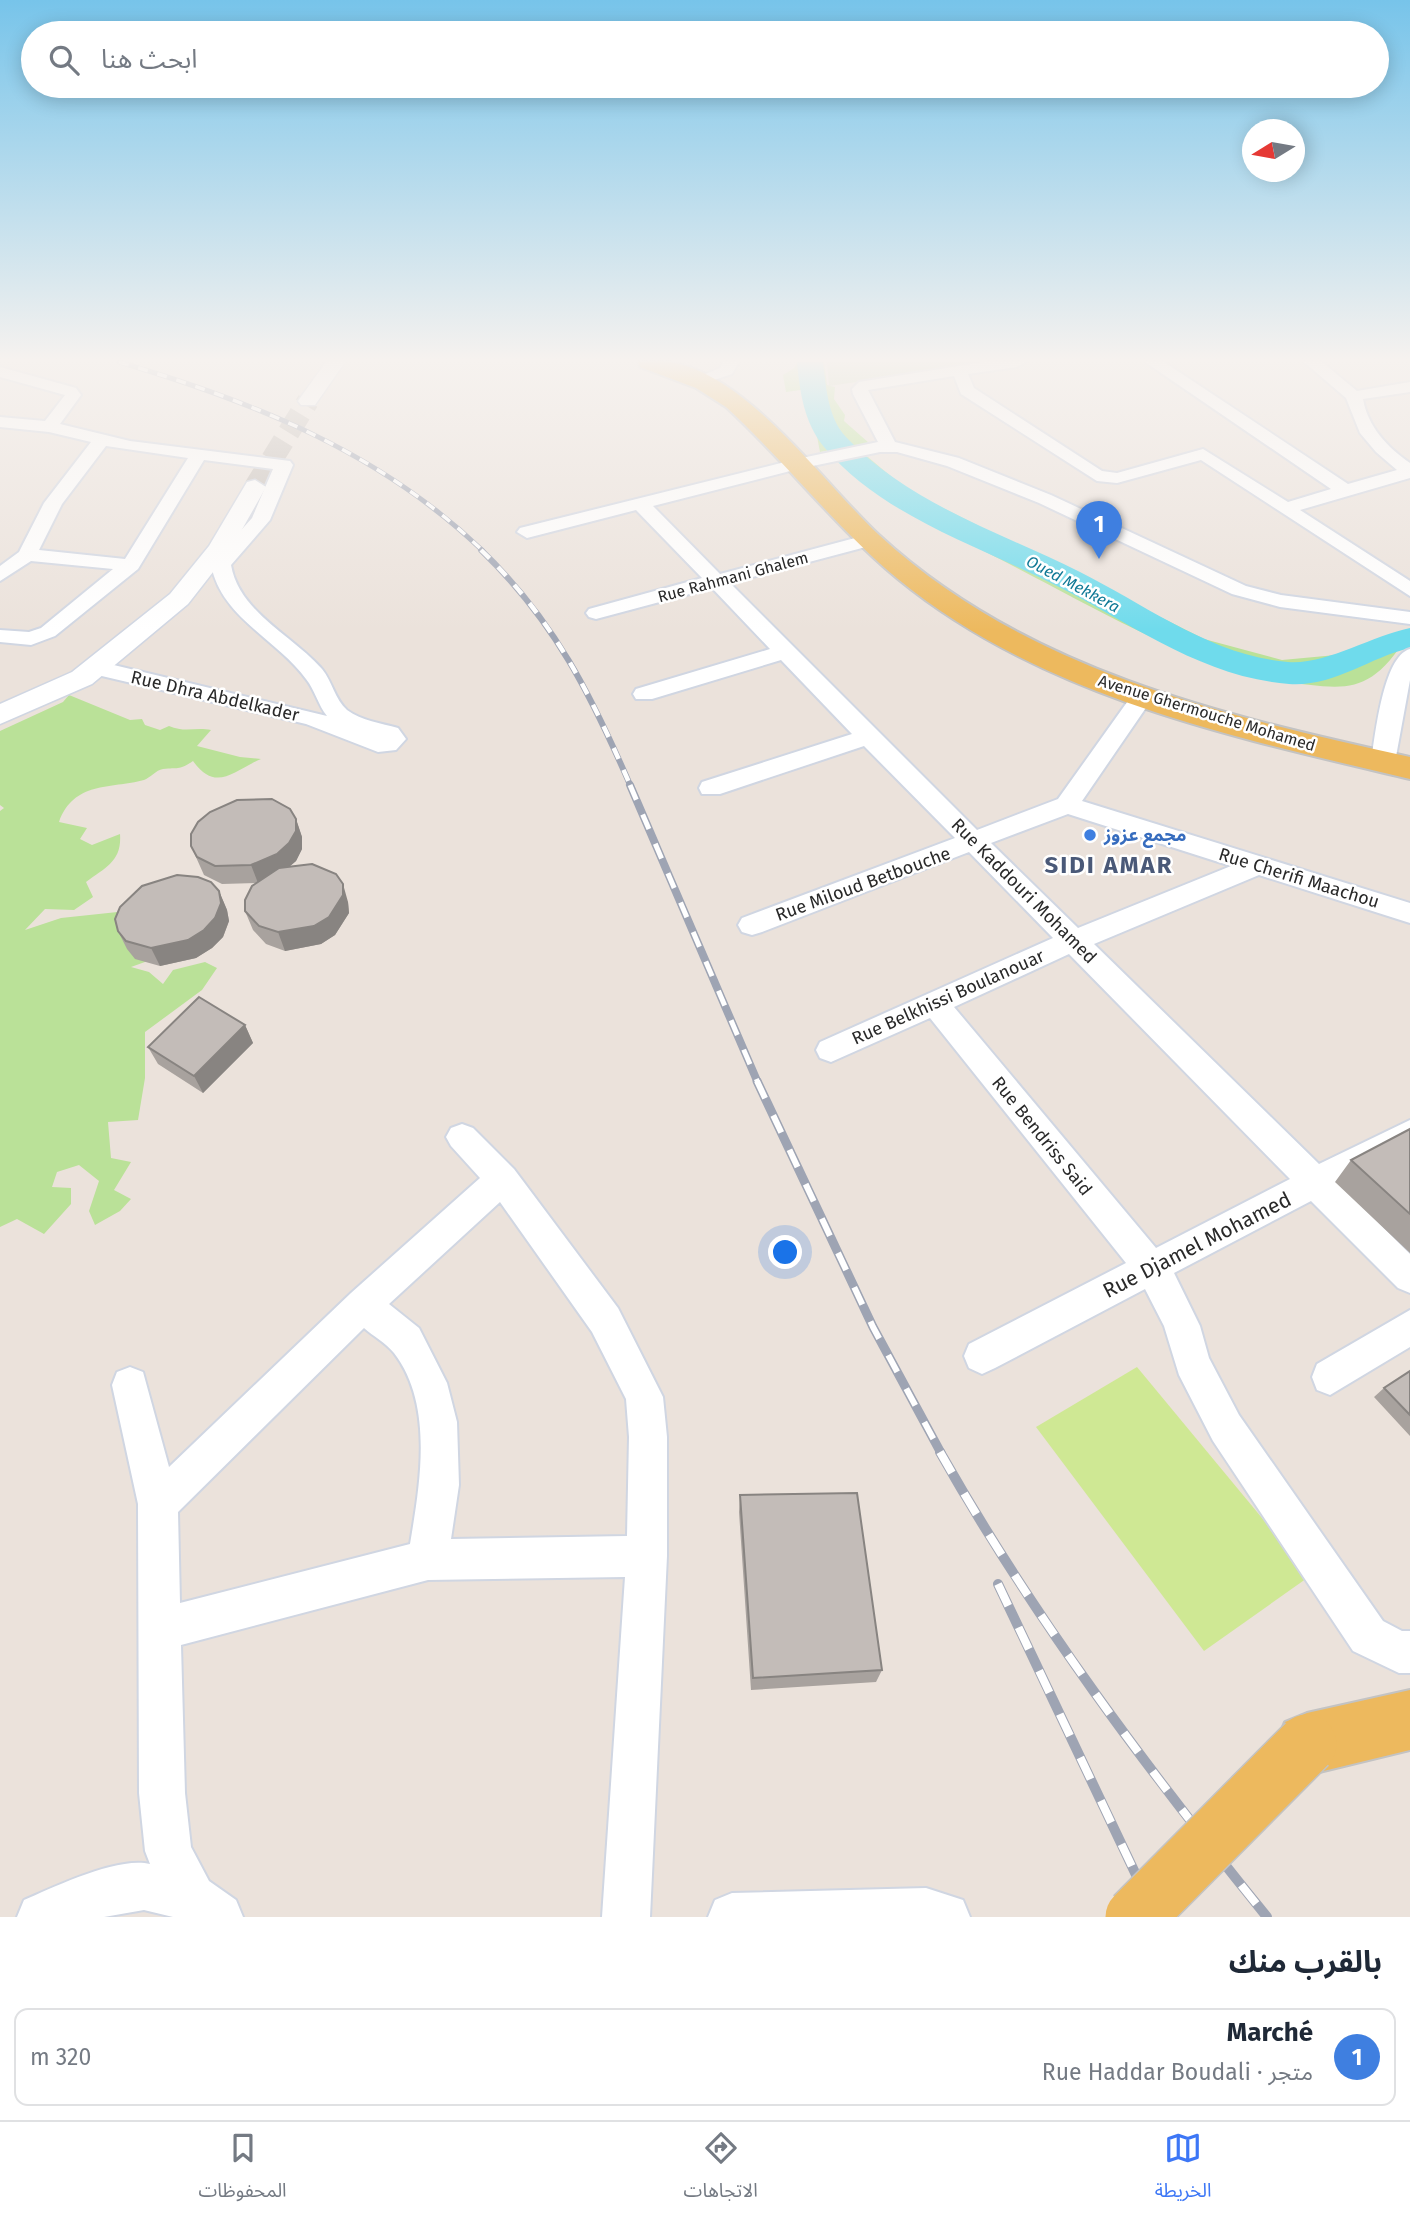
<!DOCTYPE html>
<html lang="ar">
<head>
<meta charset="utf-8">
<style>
	:root { --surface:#fff; --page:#f2f2f3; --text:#1f2937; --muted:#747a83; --line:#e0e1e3; --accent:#3d77f6 }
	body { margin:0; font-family:"Fira Sans","Noto Sans Arabic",sans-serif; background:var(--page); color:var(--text); direction:rtl }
	.compass { position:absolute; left:1242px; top:119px; width:63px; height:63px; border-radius:50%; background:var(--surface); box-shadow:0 4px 18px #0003; rotate:259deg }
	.you { position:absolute; left:786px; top:1253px; width:24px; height:24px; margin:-18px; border:5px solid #fff; border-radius:50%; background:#1a73e8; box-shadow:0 0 0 10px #1a73e833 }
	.badge { display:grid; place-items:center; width:46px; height:46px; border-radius:50%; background:var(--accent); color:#fff; font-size:23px; font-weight:700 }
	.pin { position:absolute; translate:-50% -58px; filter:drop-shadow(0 2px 4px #0008) }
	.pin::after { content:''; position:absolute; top:37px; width:24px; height:21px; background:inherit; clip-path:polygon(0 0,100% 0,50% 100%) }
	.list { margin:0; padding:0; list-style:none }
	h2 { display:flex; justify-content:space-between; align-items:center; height:91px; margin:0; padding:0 28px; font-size:30px }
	h2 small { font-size:23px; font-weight:400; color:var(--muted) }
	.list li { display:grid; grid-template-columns:46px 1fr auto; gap:21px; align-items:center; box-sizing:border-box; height:98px; margin:0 14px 14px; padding:0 14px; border:2px solid var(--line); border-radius:14px }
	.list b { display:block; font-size:26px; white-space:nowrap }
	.list p { margin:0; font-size:23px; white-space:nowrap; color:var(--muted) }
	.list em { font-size:23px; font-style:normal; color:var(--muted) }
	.icon { flex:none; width:38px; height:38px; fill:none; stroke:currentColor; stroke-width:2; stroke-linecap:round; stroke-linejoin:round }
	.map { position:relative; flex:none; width:1410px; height:1917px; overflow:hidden; direction:ltr }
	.search { position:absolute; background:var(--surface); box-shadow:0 4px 18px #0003; left:21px; right:21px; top:21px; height:77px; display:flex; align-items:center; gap:18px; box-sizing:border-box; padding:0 24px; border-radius:38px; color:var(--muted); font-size:26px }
	.sheet { height:203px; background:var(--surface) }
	nav { display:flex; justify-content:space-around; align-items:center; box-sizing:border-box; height:98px; border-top:2px solid var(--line); background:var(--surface); font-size:19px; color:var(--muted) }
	nav a { display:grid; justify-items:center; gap:4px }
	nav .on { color:var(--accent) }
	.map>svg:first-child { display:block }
	.green { fill:#bae198; fill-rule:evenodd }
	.cemetery { fill:#c7d5b2 }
	.pitch { fill:#cfe894 }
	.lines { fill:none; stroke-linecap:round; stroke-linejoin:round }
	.river { fill:#6fdbec; fill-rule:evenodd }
	.tertiary-tunnel { stroke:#c4bdb7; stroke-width:22; stroke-dasharray:22 10; stroke-linecap:butt }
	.minor-casing { stroke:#d0d6e2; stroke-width:4 }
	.tertiary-casing { stroke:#d0d6e2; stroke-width:3 }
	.primary-casing { stroke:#c3c3c3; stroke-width:4 }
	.minor { fill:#fff; fill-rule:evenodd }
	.tertiary { fill:#fff; fill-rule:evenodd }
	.primary { fill:#edb95e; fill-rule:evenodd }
	.rail-far4-casing { stroke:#9ea4b3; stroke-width:5 }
	.rail-far3-casing { stroke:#9ea4b3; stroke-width:6 }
	.rail-far2-casing { stroke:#9ea4b3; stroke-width:8 }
	.rail-far1-casing { stroke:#9ea4b3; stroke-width:9 }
	.rail-casing { stroke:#9ea4b3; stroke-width:10 }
	.rail-far4 { stroke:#fff; stroke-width:3.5; stroke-dasharray:10; stroke-linecap:butt }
	.rail-far3 { stroke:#fff; stroke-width:4.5; stroke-dasharray:12; stroke-linecap:butt }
	.rail-far2 { stroke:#fff; stroke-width:5; stroke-dasharray:16; stroke-linecap:butt }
	.rail-far1 { stroke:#fff; stroke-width:6; stroke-dasharray:19; stroke-linecap:butt }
	.rail { stroke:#fff; stroke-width:8; stroke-dasharray:24; stroke-linecap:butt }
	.primary-bridge-casing { stroke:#c3c3c3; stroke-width:62; stroke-linecap:butt }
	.primary-bridge { stroke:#edb95e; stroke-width:59 }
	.wall { fill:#a8a29e }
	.shaded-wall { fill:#888481 }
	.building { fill:#c3bcb8; stroke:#888481; stroke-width:2 }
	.shop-dot { fill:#3f7fe0; stroke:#fff; stroke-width:2.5 }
	.labels { text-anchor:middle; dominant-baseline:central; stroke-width:5; stroke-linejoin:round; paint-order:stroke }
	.far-street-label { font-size:16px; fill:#292929; stroke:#fff }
	.far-water-label { font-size:16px; font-style:italic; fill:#107996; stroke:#fff }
	.street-label { font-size:18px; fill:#292929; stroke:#fff }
	.shop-label { font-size:18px; font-weight:bold; fill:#366cbe; stroke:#fff; text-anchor:start }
	.near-street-label { font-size:21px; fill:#292929; stroke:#fff }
	.district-label { font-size:24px; font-weight:bold; letter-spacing:2px; fill:#4a5978; stroke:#fff }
</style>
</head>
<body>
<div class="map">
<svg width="1410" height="1917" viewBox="0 0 1410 1917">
	<rect width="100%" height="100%" fill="#ebe2db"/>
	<!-- green -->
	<path class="green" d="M 797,362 L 824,362 L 827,385 L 835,387 L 834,399 L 845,415 L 844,421 L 869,443 L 820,452 L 808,389 L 786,392 L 783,375 L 794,368 Z
		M 868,457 L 907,490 L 1204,639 L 1282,660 L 1336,655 L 1408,635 C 1367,700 1344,688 1276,681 L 1268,673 L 1262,678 C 1174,655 1096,609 1015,567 C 956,536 893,508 842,463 L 850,463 L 855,467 L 856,459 ZM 938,519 L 972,530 L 1038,568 L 1077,580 L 1105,594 L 1117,610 L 1152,621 L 1156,633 L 1185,637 L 1200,648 L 1157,636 L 1148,624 L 1114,611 L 1100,594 L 1032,569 L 973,534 Z
		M 69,695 L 130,720 L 142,719 L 145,725 L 160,730 L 169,726 C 185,733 195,727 211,730 L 197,746 L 240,757 L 261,759 C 233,771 216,793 193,761 C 178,771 179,767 163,769 C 156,770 150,778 144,780 C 110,789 74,781 59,822 L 87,828 L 80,839 L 92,845 L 120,834 C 122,861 106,867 86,882 L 93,897 L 74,910 L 45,909 L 25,930 L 61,918 L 127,911 L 156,958 L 131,967 L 149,972 L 163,984 L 173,970 L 205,962 L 217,968 L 202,990 L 145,1032 L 145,1078 L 138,1120 L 108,1122 L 111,1158 L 131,1162 L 114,1190 L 131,1199 L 120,1211 L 95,1225 L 89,1211 L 99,1181 L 79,1165 L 57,1172 L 52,1187 L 71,1188 L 71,1204 L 44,1234 L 17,1219 L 0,1227 L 0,811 L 4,808 L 0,805 L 0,731 L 63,702 Z"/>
	<!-- cemetery -->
	<path class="cemetery" d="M 827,362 L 996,362 L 829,386 Z"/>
	<!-- pitch -->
	<path class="pitch" d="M 1137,1367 L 1310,1576 L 1204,1651 L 1036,1427 Z"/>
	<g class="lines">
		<!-- river -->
		<path class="river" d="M 797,362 L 823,362 C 826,387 828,418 846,437 C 909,504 1000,532 1080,572 C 1146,605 1212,656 1288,662 C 1326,665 1371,636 1410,628 L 1410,648 C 1368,658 1334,687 1289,684 C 1201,677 1131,623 1055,585 C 977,545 882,516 824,447 C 804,422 800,393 797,362 Z"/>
		<!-- tertiary-tunnel -->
		<path class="tertiary-tunnel" d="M 255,487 L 308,401"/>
		<defs>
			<path id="minor" d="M 723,362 L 739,362 L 732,374 L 699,385 L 691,380 L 720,368 Z
				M 984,362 L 1025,362 L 1017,367 L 968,374 L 974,388 L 1102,471 L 1117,473 L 1203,449 L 1288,502 L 1331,489 L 1145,362 L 1164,362 L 1348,484 L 1397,470 L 1376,452 L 1360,433 L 1346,398 L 1304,362 L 1322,362 L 1357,391 L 1410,382 L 1410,392 L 1363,399 C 1368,427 1387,447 1410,463 L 1410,478 L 1300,510 L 1410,581 L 1410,596 L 1201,460 L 1117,483 L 1097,481 L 961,394 L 954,376 L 868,390 L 895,442 L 959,458 L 1051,495 L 1246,586 L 1281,595 L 1410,612 L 1410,624 L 1280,607 L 1232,594 L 1039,503 L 947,466 L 897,452 L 880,452 L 798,469 L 653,506 L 720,574 L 870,534 L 877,536 L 880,540 L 877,544 L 730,583 L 977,830 L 1058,799 L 1135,691 L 1143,689 L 1154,696 L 1082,801 L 1410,903 L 1410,923 L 1259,875 L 1094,944 L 1319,1164 L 1410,1120 L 1410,1148 L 1340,1185 L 1410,1254 L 1410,1293 L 1398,1288 L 1311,1201 L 1174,1273 L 1200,1326 L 1209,1358 L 1239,1415 L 1383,1621 L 1402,1631 L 1410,1631 L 1410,1673 L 1399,1673 L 1353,1651 L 1213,1441 L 1179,1375 L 1164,1326 L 1145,1289 L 995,1368 L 982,1374 L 969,1368 L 964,1356 L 969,1344 L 1126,1263 L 930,1018 L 831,1062 L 820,1058 L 816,1050 L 820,1042 L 1053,938 L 969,852 L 762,932 L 752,935 L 742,932 L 738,925 L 742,918 L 955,838 L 864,746 L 720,794 L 702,794 L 699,788 L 702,782 L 852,734 L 781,660 L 652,699 L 636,699 L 633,694 L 636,689 L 770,649 L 712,588 L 596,619 L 589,617 L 586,613 L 589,609 L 702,578 L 636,510 L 527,538 L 517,532 L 520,528 L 797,459 L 878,442 L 853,394 L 852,389 L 859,382 ZM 1068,814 L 1231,866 L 1078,928 L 991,843 ZM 1069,954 L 1290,1179 L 1156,1248 L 954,1007 Z
				M 0,367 L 76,388 L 81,395 L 60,424 L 130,441 L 290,461 L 293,465 L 270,520 L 231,565 C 239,612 293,636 322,669 C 332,681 335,700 347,710 C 362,721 381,723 398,728 L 406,739 L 396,750 L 378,752 L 306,724 L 89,673 L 86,668 L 97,661 L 327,716 C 318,705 315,690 306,679 C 277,639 220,617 211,564 L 252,518 L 273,469 L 204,460 L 138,569 L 55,636 L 31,645 L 0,642 L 0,630 L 29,632 L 41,628 L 113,569 L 31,561 L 0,581 L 0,566 L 19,552 L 44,503 L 91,442 L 49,432 L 0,427 L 0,417 L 45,421 L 65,395 L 0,377 ZM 106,446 L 188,458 L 125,559 L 39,550 L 62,504 Z
				M 1410,649 L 1410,680 L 1395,762 L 1391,767 L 1375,767 L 1371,762 C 1375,737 1383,656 1410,649 Z
				M 462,1124 L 473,1128 L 514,1169 L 618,1308 L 663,1397 L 667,1437 L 667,1556 L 650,1917 L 602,1917 L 625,1577 L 428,1580 L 181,1645 L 185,1793 L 191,1847 L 209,1881 L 236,1900 L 243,1917 L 173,1917 L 144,1910 L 104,1917 L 17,1917 L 24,1900 C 54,1887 118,1856 150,1864 L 145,1851 L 139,1793 L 138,1504 L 112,1385 L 117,1372 L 130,1367 L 143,1372 L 169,1467 L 351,1293 L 480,1178 L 451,1146 L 446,1137 L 451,1128 ZM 500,1202 L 592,1332 L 626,1399 L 629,1437 L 627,1536 L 451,1539 L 459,1485 L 457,1422 L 447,1383 L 419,1328 L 389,1304 ZM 364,1328 C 373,1336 386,1343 394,1353 C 434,1405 420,1484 410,1544 L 180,1603 L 178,1512 Z
				M 1410,1310 L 1410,1347 L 1330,1395 L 1317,1390 L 1312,1377 L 1317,1364 Z
				M 926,1888 L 963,1900 L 970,1917 L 708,1917 L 715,1900 L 732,1893 Z"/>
			<path id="tertiary" d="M 326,362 L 345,362 L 315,405 L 301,405 L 298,401 Z
				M 255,480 L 266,487 L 231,549 L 188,604 L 92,684 L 0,724 L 0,704 L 72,672 L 170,594 L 209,546 L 247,482 Z"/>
			<path id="primary" d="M 638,362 C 648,362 659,361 669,362 C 747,373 824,484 879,535 C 1025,670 1221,715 1410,757 L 1410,779 C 1233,737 1042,697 898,579 C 835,527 786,462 726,407 L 696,388 L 640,367 Z
				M 1410,1690 L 1410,1750 L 1307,1775 L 1285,1766 L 1276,1744 L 1285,1722 L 1307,1713 Z"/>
		</defs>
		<!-- minor casing -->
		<use href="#minor" class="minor-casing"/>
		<!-- tertiary casing -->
		<use href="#tertiary" class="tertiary-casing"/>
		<!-- primary casing -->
		<use href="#primary" class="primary-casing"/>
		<!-- minor -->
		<use href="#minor" class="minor"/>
		<!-- tertiary -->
		<use href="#tertiary" class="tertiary"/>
		<!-- primary -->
		<use href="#primary" class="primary"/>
		<defs>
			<path id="rail-far4" d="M 119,362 C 254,402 380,452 483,551"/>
			<path id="rail-far3" d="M 481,550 C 555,621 591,695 631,787"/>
			<path id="rail-far2" d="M 630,785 L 758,1083"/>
			<path id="rail-far1" d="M 757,1081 L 873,1327 L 941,1453"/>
			<path id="rail" d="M 940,1452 C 1034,1618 1147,1769 1267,1917
				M 998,1584 L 1156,1917"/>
		</defs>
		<!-- rail-far4 casing -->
		<use href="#rail-far4" class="rail-far4-casing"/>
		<!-- rail-far3 casing -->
		<use href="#rail-far3" class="rail-far3-casing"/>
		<!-- rail-far2 casing -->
		<use href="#rail-far2" class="rail-far2-casing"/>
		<!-- rail-far1 casing -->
		<use href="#rail-far1" class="rail-far1-casing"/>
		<!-- rail casing -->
		<use href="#rail" class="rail-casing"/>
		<!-- rail-far4 -->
		<use href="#rail-far4" class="rail-far4"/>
		<!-- rail-far3 -->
		<use href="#rail-far3" class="rail-far3"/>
		<!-- rail-far2 -->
		<use href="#rail-far2" class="rail-far2"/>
		<!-- rail-far1 -->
		<use href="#rail-far1" class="rail-far1"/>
		<!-- rail -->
		<use href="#rail" class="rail"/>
		<defs>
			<path id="primary-bridge" d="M 1135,1917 L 1307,1744"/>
		</defs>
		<!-- primary-bridge casing -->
		<use href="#primary-bridge" class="primary-bridge-casing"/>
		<!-- primary-bridge -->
		<use href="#primary-bridge" class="primary-bridge"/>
	</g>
	<!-- wall -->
	<path class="wall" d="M 296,819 L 302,837 L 302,849 L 296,861 L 289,867 L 348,902 L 349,913 L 335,935 L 321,944 L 285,951 L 266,944 L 253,930 L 245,911 L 257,883 L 222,884 L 204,875 L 191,846 Z
		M 219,891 L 227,910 L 229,921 L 223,937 L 212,948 L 196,958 L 160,966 L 135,959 L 127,949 L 118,931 Z
		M 245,1025 L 253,1043 L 203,1093 L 158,1064 L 148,1047 Z
		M 1410,1129 L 1410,1253 L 1335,1182 L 1351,1160 Z
		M 1410,1371 L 1410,1436 L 1374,1397 L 1384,1388 Z
		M 740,1495 L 882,1670 L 876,1682 L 751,1690 L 739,1512 Z"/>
	<!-- shaded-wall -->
	<path class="shaded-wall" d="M 296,819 L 302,837 L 302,849 L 296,861 L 283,872 L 258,883 L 251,865 Z
		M 343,884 L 348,902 L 349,913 L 335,935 L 321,944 L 285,951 L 278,932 Z
		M 219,891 L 227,910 L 229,921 L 223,937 L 212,948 L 196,958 L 160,966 L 151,948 Z
		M 245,1025 L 253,1043 L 203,1093 L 194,1076 Z"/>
	<!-- building -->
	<path class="building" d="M 272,799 L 290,809 L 296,819 L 296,831 L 289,843 L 277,854 L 251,865 L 215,866 L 197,857 L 191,846 L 191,834 L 198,822 L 210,812 L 237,800 Z
		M 312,864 L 336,874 L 343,884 L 343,895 L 329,917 L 314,926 L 278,932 L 259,926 L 245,911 L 245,900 L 252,886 L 279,868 Z
		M 177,875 L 198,877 L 211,882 L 219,891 L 221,903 L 215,918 L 204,930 L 188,940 L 151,948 L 126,941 L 118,931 L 115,919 L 120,907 L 142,886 Z
		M 199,997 L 245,1025 L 194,1076 L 148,1047 Z
		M 1410,1129 L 1410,1214 L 1351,1160 Z
		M 1410,1371 L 1410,1415 L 1384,1388 Z
		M 857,1493 L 882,1670 L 753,1678 L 740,1495 Z"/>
	<!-- sky -->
	<linearGradient id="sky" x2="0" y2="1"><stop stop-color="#77c4ea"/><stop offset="0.57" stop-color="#f6f2ef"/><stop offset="1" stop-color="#f6f2ef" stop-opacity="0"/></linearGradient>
	<rect width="1410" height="631" fill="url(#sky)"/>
	<!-- markers -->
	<circle class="shop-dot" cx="1090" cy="835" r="7"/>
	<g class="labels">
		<!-- far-street labels -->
		<g class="far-street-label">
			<text transform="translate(733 577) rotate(-15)">Rue Rahmani Ghalem</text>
			<text transform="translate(1207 713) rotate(17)">Avenue Ghermouche Mohamed</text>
		</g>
		<!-- far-water labels -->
		<g class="far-water-label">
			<text transform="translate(1073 584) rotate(28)">Oued Mekkera</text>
		</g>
		<!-- street labels -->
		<g class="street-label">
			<text transform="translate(215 696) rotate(13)">Rue Dhra Abdelkader</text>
			<text transform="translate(1299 878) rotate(17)">Rue Cherifi Maachou</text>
			<text transform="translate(863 884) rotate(-20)">Rue Miloud Betbouche</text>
			<text transform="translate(1024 891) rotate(45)">Rue Kaddouri Mohamed</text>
			<text transform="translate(948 997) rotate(-24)">Rue Belkhissi Boulanouar</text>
			<text transform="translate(1042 1136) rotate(51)">Rue Bendriss Said</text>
		</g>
		<!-- shop labels -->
		<g class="shop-label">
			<text x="1104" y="835">مجمع عزوز</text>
		</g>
		<!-- near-street labels -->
		<g class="near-street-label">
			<text transform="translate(1197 1245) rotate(-27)">Rue Djamel Mohamed</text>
		</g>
		<!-- district labels -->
		<g class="district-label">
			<text x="1109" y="865">SIDI AMAR</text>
		</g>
	</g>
</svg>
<svg class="compass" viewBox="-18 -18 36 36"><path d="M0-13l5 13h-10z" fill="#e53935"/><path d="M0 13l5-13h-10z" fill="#747a83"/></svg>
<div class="you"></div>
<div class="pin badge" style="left:1099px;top:559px;background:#3f7fe0">1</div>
<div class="search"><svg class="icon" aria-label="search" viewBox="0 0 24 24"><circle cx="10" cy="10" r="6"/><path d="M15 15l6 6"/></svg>ابحث هنا</div>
</div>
<section class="sheet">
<h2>بالقرب منك<small></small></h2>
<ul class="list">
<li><span class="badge" style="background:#3f7fe0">1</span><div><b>Marché</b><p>متجر · Rue Haddar Boudali</p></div><em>320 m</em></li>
</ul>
</section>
<nav>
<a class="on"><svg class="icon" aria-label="map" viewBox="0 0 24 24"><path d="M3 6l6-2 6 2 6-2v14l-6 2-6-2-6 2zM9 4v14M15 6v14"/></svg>الخريطة</a>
<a><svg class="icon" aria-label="directions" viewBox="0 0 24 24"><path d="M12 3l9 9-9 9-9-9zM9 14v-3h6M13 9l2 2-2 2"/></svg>الاتجاهات</a>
<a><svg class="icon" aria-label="saved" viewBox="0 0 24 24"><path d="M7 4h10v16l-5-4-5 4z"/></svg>المحفوظات</a>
</nav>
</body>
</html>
